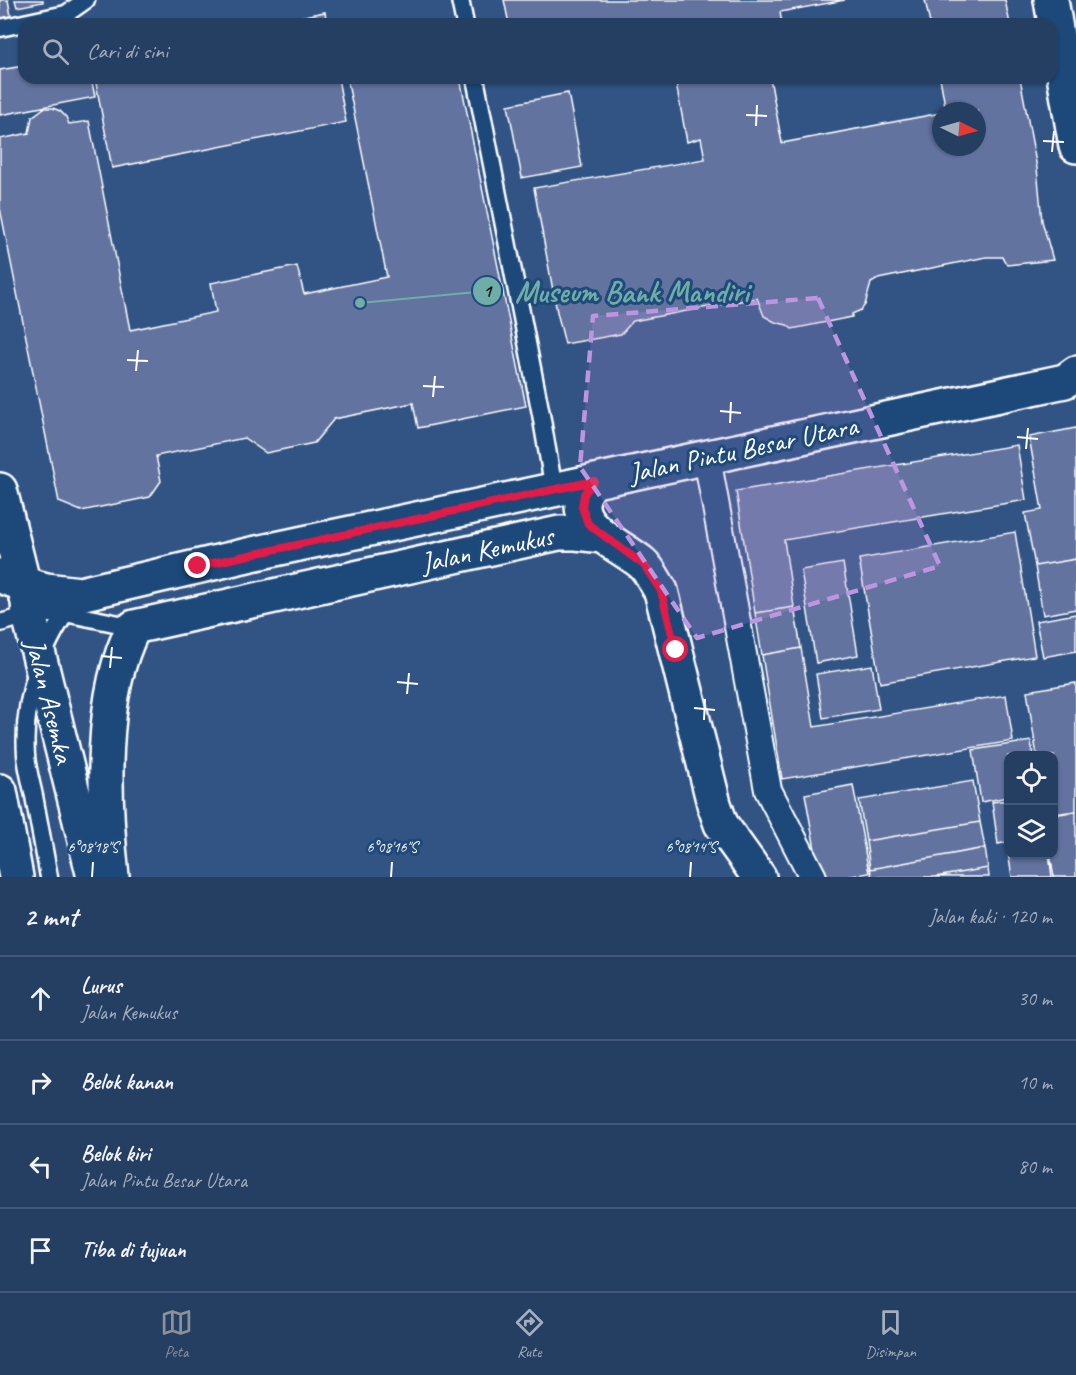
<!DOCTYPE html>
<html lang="id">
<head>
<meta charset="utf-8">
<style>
	:root { --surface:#253f63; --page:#314a6c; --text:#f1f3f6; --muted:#a3afbe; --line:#425878; --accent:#8c9099 }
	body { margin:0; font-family:Caveat,sans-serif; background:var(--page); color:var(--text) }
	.controls { position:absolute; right:18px; bottom:18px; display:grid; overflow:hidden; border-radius:12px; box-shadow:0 2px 4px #0004 }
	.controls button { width:54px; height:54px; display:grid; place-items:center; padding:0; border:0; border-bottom:2px solid var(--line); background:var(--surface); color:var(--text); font:30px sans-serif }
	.compass { position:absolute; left:932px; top:102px; width:54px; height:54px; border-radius:50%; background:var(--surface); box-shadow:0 2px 4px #0004; rotate:95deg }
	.stop { position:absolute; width:18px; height:18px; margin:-14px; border:4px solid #e11d48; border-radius:50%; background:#fff }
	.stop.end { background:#e11d48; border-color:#fff; box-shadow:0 2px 6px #0008 }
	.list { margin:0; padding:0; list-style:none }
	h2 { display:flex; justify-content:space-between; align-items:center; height:78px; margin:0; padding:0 24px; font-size:26px }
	h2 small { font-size:20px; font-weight:400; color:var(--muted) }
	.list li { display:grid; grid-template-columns:39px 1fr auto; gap:18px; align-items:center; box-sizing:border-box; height:84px; padding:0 24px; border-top:2px solid var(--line) }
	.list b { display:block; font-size:22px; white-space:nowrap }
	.list p { margin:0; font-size:20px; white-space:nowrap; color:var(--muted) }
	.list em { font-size:20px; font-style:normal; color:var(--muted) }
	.icon { flex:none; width:33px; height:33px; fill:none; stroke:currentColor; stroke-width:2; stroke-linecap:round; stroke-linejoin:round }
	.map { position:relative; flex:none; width:1076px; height:877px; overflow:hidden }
	.search { position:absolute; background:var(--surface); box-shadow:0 2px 4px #0004; left:18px; right:18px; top:18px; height:66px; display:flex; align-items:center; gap:15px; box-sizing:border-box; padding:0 21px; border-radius:18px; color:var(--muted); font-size:22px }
	.sheet { height:414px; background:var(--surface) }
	nav { display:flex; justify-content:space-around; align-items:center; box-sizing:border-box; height:84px; border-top:2px solid var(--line); background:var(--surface); font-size:16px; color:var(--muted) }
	nav a { display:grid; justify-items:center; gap:3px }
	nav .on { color:var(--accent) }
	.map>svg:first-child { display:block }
	.building { fill:#6373a0; stroke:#fff; stroke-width:1.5 }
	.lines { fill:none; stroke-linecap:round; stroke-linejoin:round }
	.service-casing { stroke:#fff; stroke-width:21 }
	.pedestrian-casing { stroke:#fff; stroke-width:30 }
	.secondary-casing { stroke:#fff; stroke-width:38 }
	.service { stroke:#1f4a7a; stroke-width:16 }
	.pedestrian { stroke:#1f4a7a; stroke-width:26 }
	.secondary { stroke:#1f4a7a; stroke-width:33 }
	.route { stroke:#e11d48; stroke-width:8 }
	.marked { fill:#bd96df; fill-opacity:0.2; stroke:#bd96df; stroke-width:4.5; stroke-dasharray:12 8; stroke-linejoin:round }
	.ticks { fill:none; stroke:#fff; stroke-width:2 }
	.labels { text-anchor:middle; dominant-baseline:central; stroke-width:6; stroke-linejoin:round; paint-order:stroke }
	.street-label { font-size:28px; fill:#fff; stroke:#1f4a7a }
	.ticks-label { font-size:15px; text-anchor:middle; fill:#fff; stroke:#1f4a7a; stroke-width:6; stroke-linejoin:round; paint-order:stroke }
	.leader { fill:none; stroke:#6fada8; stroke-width:2 }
	.callout-dot { fill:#6fada8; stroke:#1f4a7a; stroke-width:2 }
	.mark-label { font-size:18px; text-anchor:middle; font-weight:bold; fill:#111 }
	.callout-label { font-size:30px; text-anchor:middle; font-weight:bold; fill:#6fada8; stroke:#1f4a7a; stroke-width:6; stroke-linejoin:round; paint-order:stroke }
</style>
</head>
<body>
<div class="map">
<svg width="1076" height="877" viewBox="0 0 1076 877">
	<rect width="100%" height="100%" fill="#315484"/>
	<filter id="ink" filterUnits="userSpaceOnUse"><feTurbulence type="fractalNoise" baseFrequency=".0167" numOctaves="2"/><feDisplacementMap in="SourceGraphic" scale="12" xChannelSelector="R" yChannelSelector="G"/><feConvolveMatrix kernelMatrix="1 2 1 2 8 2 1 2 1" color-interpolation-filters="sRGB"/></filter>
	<g filter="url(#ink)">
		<!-- building -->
		<path class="building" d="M 0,0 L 8,0 L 11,16 L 0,19 Z
			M 15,0 L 43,0 L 43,2 L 17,7 Z
			M 504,0 L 845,0 L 780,12 L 782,24 L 509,24 Z
			M 925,0 L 1005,0 L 1010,24 L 930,24 Z
			M 325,12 L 327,24 L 264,24 Z
			M 24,66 L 24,78 L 91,78 L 95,97 L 0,115 L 0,70 Z
			M 95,78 L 338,78 L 346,122 L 112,168 Z
			M 347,78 L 460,78 L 526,406 L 418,428 L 413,403 L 334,419 L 314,443 L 266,453 L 244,438 L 156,456 L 161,481 L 150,497 L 81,511 L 59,502 L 0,208 L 0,139 L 29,133 L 32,117 L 44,108 L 53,108 L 60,111 L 66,117 L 69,124 L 89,121 L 130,330 L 216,312 L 211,283 L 297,266 L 304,294 L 387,277 Z
			M 675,78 L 770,78 L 782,143 L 941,113 L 941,147 L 977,147 L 977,111 L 946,111 L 940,78 L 1020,78 L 1037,168 L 1042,221 L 1053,260 L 1007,265 L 1002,257 L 986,257 L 878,279 L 871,283 L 865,305 L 861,310 L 852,314 L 852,317 L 792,329 L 787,325 L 775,322 L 764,316 L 757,298 L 633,321 L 621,334 L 565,344 L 557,312 L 534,188 L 705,159 L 701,138 L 687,142 Z
			M 568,93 L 582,167 L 522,178 L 508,105 Z
			M 1076,428 L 1076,559 L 1035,566 L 1025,513 L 1042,510 L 1029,437 Z
			M 1017,445 L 1026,500 L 784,540 L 794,607 L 755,613 L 736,491 Z
			M 1015,532 L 1035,656 L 880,683 L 859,559 Z
			M 1076,559 L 1076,609 L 1043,615 L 1035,566 Z
			M 843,563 L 858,655 L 816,663 L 801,570 Z
			M 794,607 L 801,648 L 762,655 L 755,613 Z
			M 1076,614 L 1076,651 L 1043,657 L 1036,621 Z
			M 801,648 L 814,727 L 1006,695 L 1013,741 L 782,779 L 762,655 Z
			M 872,665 L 879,709 L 823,718 L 816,674 Z
			M 1076,683 L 1076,811 L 1054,814 L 1054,756 L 1037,756 L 1027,691 Z
			M 1031,741 L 1033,756 L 1008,756 L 1008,797 L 981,802 L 973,750 Z
			M 973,781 L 980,822 L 866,841 L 859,800 Z
			M 853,785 L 869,873 L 846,877 L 820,877 L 805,794 Z
			M 1008,800 L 1008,842 L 998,844 L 992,802 Z
			M 1076,811 L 1076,877 L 1054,877 L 1050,854 L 1054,854 L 1054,815 Z
			M 980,822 L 985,848 L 870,869 L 866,841 Z
			M 1008,845 L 1008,854 L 1049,854 L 1052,877 L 1012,877 L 1007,846 Z
			M 985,848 L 988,868 L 935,877 L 872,877 L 870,869 Z
			M 988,868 L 989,877 L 935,877 Z"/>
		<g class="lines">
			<defs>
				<path id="service" d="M 460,0 L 465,24
					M 0,28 L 66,14 L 86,0
					M 475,78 L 541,414 L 554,490
					M 0,623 L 29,615 L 65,613 L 134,627
					M 49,877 C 44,850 39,823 34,796 C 31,782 27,768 26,755 C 22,696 43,639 80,594"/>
				<path id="pedestrian" d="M 707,458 L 768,790 L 813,877"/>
				<path id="secondary" d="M 1051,0 L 1076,146
					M 594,481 C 556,520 618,543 642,563 C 650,570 655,582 661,591 L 714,804 L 721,824 L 759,877
					M 0,490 L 28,602 L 29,615 L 94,877
					M 0,576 L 23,584 L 46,590 L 80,594 L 252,554 L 1065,381 L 1076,373
					M 0,791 L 16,877
					M 112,877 C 104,802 98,695 134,627 L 559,533 L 576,533 L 603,536"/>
			</defs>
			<!-- service casing -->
			<use href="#service" class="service-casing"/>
			<!-- pedestrian casing -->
			<use href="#pedestrian" class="pedestrian-casing"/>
			<!-- secondary casing -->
			<use href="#secondary" class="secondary-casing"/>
			<!-- service -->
			<use href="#service" class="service"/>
			<!-- pedestrian -->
			<use href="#pedestrian" class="pedestrian"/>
			<!-- secondary -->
			<use href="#secondary" class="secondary"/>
		</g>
	</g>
	<g class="lines" filter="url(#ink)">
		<!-- route -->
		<path class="route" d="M 198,566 L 594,481 L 584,494 L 582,507 L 588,524 L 644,565 L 661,591 L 676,650"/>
	</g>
	<!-- marked area -->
	<path class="marked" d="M 818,298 L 940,566 L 697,638 L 580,467 L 593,316 Z"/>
	<!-- ticks -->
	<path class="ticks" d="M 746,115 L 767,116M 756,126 L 757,105M 1043,141 L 1064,142M 1052,152 L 1054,131M 127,360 L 148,361M 136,371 L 138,350M 423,386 L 444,387M 433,397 L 435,376M 720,411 L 741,413M 730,423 L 731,402M 1017,437 L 1038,439M 1026,449 L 1028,428M 101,656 L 122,658M 110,668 L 112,647M 397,682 L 418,684M 407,694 L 409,673M 694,708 L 715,710M 704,720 L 705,699M 92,877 L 93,862M 391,877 L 392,862M 690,877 L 691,862"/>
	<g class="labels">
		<!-- street labels -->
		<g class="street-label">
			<text transform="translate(743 449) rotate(-12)">Jalan Pintu Besar Utara</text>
			<text transform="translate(487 549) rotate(-12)">Jalan Kemukus</text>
			<text transform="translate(50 701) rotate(76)">Jalan Asemka</text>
		</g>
	</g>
	<g class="ticks-label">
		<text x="93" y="852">6°08'18"S</text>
		<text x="392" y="852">6°08'16"S</text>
		<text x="691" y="852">6°08'14"S</text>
	</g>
	<!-- callouts -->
	<path class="leader" d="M360 303L487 291"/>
	<g class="callout-dot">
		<circle cx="360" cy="303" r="6"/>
		<circle cx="487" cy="291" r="15"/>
	</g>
	<g class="mark-label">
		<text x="487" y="297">1</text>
	</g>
	<g class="callout-label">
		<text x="632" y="302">Museum Bank Mandiri</text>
	</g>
</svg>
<div class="controls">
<button><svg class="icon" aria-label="locate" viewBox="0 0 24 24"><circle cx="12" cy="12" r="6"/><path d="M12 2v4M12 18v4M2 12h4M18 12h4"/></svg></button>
<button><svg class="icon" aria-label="layers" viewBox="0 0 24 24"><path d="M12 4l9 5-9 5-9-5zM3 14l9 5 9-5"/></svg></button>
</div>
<svg class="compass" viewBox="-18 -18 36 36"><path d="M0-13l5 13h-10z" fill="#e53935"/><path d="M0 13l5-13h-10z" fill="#a3afbe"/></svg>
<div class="stop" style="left:676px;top:650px"></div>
<div class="stop end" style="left:198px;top:566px"></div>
<div class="search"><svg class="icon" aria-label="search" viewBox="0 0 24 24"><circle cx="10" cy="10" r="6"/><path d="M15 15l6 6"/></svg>Cari di sini</div>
</div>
<section class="sheet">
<h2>2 mnt<small>Jalan kaki · 120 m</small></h2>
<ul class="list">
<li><svg class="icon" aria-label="ahead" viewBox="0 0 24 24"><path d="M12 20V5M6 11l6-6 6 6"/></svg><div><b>Lurus</b><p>Jalan Kemukus</p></div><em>30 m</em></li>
<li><svg class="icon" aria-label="right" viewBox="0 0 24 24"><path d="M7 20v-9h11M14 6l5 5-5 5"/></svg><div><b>Belok kanan</b></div><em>10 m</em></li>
<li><svg class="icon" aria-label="left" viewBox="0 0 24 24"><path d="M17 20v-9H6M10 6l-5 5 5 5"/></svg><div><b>Belok kiri</b><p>Jalan Pintu Besar Utara</p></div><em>80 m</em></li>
<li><svg class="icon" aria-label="arrive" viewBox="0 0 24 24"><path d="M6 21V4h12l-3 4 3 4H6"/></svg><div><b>Tiba di tujuan</b></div></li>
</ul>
</section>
<nav>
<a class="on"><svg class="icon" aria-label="map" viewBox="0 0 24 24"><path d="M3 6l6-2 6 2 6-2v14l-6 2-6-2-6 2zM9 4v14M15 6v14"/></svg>Peta</a>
<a><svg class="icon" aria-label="directions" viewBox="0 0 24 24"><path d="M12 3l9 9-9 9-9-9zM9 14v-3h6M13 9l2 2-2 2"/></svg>Rute</a>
<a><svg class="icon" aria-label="saved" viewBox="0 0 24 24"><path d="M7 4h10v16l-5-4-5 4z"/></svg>Disimpan</a>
</nav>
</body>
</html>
